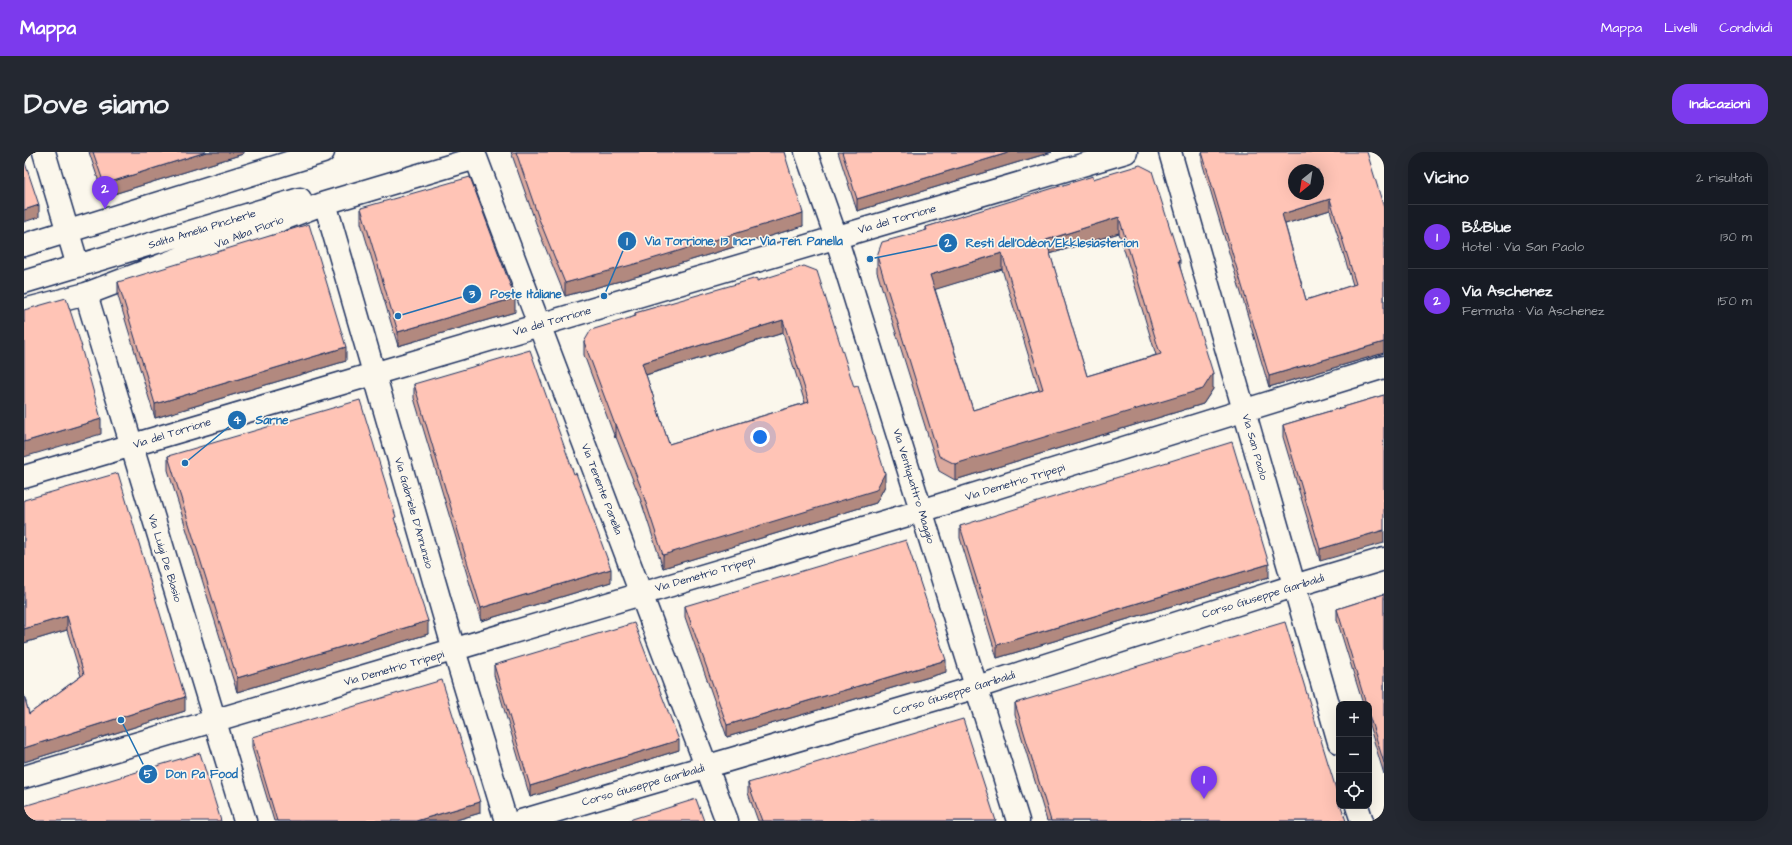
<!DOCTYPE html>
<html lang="it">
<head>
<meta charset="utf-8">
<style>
	:root { --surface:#171b24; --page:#242831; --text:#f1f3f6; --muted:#9ea1a6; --line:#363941; --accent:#7c3aed }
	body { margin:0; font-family:"Architects Daughter",sans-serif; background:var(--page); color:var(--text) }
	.controls { position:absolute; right:12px; bottom:12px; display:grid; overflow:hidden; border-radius:8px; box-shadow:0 4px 16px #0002 }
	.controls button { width:36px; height:36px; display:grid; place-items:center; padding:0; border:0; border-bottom:1px solid var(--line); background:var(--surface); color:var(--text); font:20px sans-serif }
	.compass { position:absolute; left:1264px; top:12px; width:36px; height:36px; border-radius:50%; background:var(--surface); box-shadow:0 4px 16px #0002; rotate:210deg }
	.you { position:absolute; left:736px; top:285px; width:14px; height:14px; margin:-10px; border:3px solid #fff; border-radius:50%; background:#1a73e8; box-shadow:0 0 0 6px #1a73e833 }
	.badge { display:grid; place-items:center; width:26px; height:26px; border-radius:50%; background:var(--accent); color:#fff; font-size:13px; font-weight:700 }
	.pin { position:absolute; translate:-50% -33px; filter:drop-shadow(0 1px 2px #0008) }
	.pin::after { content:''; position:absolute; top:21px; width:14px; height:12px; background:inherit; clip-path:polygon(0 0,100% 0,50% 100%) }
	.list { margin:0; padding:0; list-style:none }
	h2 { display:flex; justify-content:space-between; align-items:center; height:52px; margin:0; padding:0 16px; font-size:17px }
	h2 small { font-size:13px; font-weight:400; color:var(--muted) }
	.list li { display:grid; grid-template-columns:26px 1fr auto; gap:12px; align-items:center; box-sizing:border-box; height:64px; padding:0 16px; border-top:1px solid var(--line) }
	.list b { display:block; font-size:15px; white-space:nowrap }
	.list p { margin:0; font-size:13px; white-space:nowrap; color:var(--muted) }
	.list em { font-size:13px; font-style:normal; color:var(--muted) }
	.icon { flex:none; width:22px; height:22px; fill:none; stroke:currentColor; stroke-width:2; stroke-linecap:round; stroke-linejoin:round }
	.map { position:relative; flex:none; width:1360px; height:669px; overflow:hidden; border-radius:16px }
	header { display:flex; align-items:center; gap:24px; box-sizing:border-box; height:56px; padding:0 20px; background:var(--accent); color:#fff }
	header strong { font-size:19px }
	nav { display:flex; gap:22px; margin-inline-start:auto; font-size:14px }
	.intro { display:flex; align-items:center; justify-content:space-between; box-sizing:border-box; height:96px; padding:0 24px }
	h1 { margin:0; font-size:28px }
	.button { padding:10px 18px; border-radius:16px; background:var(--accent); color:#fff; font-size:14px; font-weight:700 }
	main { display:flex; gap:24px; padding:0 24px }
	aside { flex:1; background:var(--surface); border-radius:16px; box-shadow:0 4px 16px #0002 }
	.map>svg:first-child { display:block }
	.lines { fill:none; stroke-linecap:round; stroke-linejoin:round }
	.pedestrian-casing { stroke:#1b2f5e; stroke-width:25 }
	.minor-casing { stroke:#1b2f5e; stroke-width:25 }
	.pedestrian { stroke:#fbf7ec; stroke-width:22 }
	.minor { stroke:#fbf7ec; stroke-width:22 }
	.wall { fill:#dba99d; stroke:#1b2f5e; fill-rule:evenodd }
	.shaded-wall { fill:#b2897f; stroke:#1b2f5e }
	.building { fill:#ffc4b6; stroke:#1b2f5e; fill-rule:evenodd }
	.labels { text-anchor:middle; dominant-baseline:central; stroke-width:3; stroke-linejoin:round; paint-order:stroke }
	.street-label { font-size:11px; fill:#1b2f5e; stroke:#fbf7ec }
	.leader { fill:none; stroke:#1f6fb2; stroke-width:1.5 }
	.callout-dot { fill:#1f6fb2; stroke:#fbf7ec; stroke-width:1.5 }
	.mark-label { font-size:12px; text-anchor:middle; font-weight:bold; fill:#fff }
	.callout-label { font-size:12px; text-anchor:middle; font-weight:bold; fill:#1f6fb2; stroke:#fbf7ec; stroke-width:3; stroke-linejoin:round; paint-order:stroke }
</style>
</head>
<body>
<header>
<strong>Mappa</strong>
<nav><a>Mappa</a><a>Livelli</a><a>Condividi</a></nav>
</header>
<div class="intro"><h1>Dove siamo</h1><a class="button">Indicazioni</a></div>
<main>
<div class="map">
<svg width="1360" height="669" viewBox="0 0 1360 669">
	<rect width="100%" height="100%" fill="#fbf7ec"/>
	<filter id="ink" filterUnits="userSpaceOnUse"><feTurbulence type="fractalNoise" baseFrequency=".025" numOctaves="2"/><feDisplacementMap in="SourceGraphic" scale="8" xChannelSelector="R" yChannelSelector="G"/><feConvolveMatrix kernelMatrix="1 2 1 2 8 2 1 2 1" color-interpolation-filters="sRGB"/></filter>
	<g filter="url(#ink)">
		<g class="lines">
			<defs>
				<path id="pedestrian" d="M 497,669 L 953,535 L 1270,434 L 1360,407"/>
				<path id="minor" d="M 20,0 L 54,114
					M 782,0 L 812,85 L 994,669
					M 1146,0 L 1315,590
					M 301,51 L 430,498 L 482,669
					M 0,93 L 299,0
					M 0,130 L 276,47
					M 62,142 L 221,669
					M 0,158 L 62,142 L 301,51 L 452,6 L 703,669
					M 0,325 L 1102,0
					M 0,625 L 897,359 L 1360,215
					M 1333,654 L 1338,669"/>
			</defs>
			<!-- pedestrian casing -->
			<use href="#pedestrian" class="pedestrian-casing"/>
			<!-- minor casing -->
			<use href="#minor" class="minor-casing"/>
			<!-- pedestrian -->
			<use href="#pedestrian" class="pedestrian"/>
			<!-- minor -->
			<use href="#minor" class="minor"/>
		</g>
		<!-- wall -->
		<path class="wall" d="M 65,0 L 219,0 L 219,2 L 80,45 Z
			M 487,0 L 760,0 L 779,74 L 618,123 L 541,144 L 515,80 Z
			M 814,0 L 1028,0 L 833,59 Z
			M 1178,0 L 1360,56 L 1360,201 L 1245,235 L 1178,10 ZM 1306,58 L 1329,133 L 1282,148 L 1261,72 Z
			M 1069,27 L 1156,115 L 1189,237 L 1179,252 L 931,328 L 915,319 L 853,120 L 853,104 L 902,78 L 902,75 ZM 1095,81 L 1132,203 L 1063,224 L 1026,102 ZM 978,117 L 1015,238 L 949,258 L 911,137 Z
			M 337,56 L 491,160 L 374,194 L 337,71 Z
			M 733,129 L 830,235 L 861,334 L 852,351 L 639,416 L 616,346 L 592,285 L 591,286 L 560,203 L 560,190 L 611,164 L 611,161 ZM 759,181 L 781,251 L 645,292 L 622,223 Z
			M 94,130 L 322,209 L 131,266 L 94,144 Z
			M 390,232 L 587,430 L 457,469 L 390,246 Z
			M 1360,243 L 1296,409 L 1259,285 L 1259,273 Z
			M 144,304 L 372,371 L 404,482 L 213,540 L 144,318 Z
			M 0,348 L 161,559 L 0,610 L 0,543 L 5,562 L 57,524 L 43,478 L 0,491 Z
			M 936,374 L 1245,425 L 973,506 L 936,386 Z
			M 1360,442 L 1360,622 L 1345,573 L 1345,552 L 1339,552 L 1313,468 L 1313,457 Z
			M 661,454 L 922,520 L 703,585 L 661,465 Z
			M 470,513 L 655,598 L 506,645 L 470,523 Z
			M 991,551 L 1322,669 L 1023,669 L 991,563 Z
			M 228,585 L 456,661 L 429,669 L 250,669 L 228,596 Z
			M 724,631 L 972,669 L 734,669 L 724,641 Z"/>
		<!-- shaded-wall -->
		<path class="shaded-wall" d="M 182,0 L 219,0 L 219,2 L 80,45 L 80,32 Z
			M 987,0 L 1028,0 L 833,59 L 833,47 Z
			M 1306,47 L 1306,58 L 1258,73 L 1258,62 Z
			M 15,53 L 15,65 L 0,70 L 0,58 Z
			M 779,61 L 779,74 L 618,123 L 541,144 L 541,131 Z
			M 1095,65 L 1095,81 L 1022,103 L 1022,88 Z
			M 978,101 L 978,117 L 906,139 L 906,123 Z
			M 1156,108 L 1156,124 L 1154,109 Z
			M 491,146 L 491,160 L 374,194 L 374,180 Z
			M 759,168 L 759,181 L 618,224 L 618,211 Z
			M 1360,190 L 1360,201 L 1245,235 L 1245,224 Z
			M 322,195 L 322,209 L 131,266 L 131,252 Z
			M 1189,221 L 1189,237 L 1179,252 L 931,328 L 931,312 Z
			M 77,267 L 77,282 L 0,305 L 0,290 Z
			M 592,272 L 592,285 L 591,286 L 591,273 Z
			M 861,321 L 861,334 L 852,351 L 639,416 L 639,403 Z
			M 1360,378 L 1360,391 L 1296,409 L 1296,397 Z
			M 1245,412 L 1245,425 L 973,506 L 973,493 Z
			M 587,417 L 587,430 L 457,469 L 457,456 Z
			M 43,464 L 43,478 L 0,491 L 0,477 Z
			M 404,469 L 404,482 L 213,540 L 213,526 Z
			M 922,508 L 922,520 L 703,585 L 703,573 Z
			M 161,545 L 161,559 L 0,610 L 0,596 Z
			M 655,588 L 655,598 L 506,645 L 506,634 Z
			M 456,650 L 456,661 L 429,669 L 392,669 Z"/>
		<!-- building -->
		<path class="building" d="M 69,0 L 182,0 L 80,32 Z
			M 492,0 L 760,0 L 779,61 L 618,110 L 541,131 L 515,67 Z
			M 818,0 L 987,0 L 833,47 Z
			M 1178,0 L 1343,0 L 1360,56 L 1360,190 L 1245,224 ZM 1270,18 L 1294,18 L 1294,42 L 1270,42 ZM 1306,47 L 1332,132 L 1282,148 L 1258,62 Z
			M 0,8 L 15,53 L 0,58 Z
			M 1116,13 L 1128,19 L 1156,108 L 1154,109 L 1189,221 L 1179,237 L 931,312 L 915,304 L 853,104 L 858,90 L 903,78 L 902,75 L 1069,24 L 1069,27 ZM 1095,65 L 1134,195 L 1137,202 L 1063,224 L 1022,88 ZM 978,101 L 1019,237 L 949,258 L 906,123 Z
			M 446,25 L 491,146 L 374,180 L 337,56 Z
			M 285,72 L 322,195 L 131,252 L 94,130 Z
			M 780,114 L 793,119 L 830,235 L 834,234 L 861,321 L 852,338 L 639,403 L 616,333 L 592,272 L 591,273 L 560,190 L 567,178 L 612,164 L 611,161 L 733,126 L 733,129 ZM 759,168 L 785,250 L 645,292 L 618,211 Z
			M 42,146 L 58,195 L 57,195 L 77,267 L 0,290 L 0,158 Z
			M 506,198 L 550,322 L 552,321 L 587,417 L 457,456 L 390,232 Z
			M 1360,243 L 1360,378 L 1296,397 L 1259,273 Z
			M 336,248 L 372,365 L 370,366 L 404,469 L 213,526 L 144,304 Z
			M 1208,290 L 1245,412 L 973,493 L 936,374 Z
			M 94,321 L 161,545 L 0,596 L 0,543 L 5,562 L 60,522 L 43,464 L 0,477 L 0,348 Z
			M 882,388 L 922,508 L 703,573 L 661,454 Z
			M 1360,442 L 1360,611 L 1345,563 L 1345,552 L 1342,552 L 1313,457 Z
			M 1261,470 L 1315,647 L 1315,654 L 1317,654 L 1322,669 L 1027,669 L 991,551 Z
			M 610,471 L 655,588 L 506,634 L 470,513 Z
			M 418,528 L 456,650 L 392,669 L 253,669 L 228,585 Z
			M 939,567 L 972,669 L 738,669 L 724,631 Z
			M 176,601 L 197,669 L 0,669 L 0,654 Z
			M 672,647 L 680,669 L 602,669 Z"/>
	</g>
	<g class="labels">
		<!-- street labels -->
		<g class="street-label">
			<text transform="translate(873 67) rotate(-16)">Via del Torrione</text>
			<text transform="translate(178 77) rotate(-17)">Salita Amelia Pincherle</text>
			<text transform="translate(225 80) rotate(-21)">Via Alba Florio</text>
			<text transform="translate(528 169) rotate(-16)">Via del Torrione</text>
			<text transform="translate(148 281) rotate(-17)">Via del Torrione</text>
			<text transform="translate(1231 295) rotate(74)">Via San Paolo</text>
			<text transform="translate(991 330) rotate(-17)">Via Demetrio Tripepi</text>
			<text transform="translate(890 334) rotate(73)">Via Ventiquattro Maggio</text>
			<text transform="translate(578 337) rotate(69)">Via Tenente Panella</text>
			<text transform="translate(390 361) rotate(74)">Via Gabriele D'Annunzio</text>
			<text transform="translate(141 406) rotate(73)">Via Luigi De Blasio</text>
			<text transform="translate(681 422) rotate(-16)">Via Demetrio Tripepi</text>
			<text transform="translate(1239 444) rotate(-17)">Corso Giuseppe Garibaldi</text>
			<text transform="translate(370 516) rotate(-16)">Via Demetrio Tripepi</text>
			<text transform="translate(930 541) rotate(-17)">Corso Giuseppe Garibaldi</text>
			<text transform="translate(619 633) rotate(-16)">Corso Giuseppe Garibaldi</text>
		</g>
	</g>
	<!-- callouts -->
	<path class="leader" d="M580 144L603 89M846 107L924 91M374 164L448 142M161 311L213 268M97 568L124 622"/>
	<g class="callout-dot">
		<circle cx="580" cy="144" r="4"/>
		<circle cx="846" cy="107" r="4"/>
		<circle cx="374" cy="164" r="4"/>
		<circle cx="161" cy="311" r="4"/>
		<circle cx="97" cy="568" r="4"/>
		<circle cx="603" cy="89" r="10"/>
		<circle cx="924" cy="91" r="10"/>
		<circle cx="448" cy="142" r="10"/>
		<circle cx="213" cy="268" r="10"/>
		<circle cx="124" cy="622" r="10"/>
	</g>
	<g class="mark-label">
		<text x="603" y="93">1</text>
		<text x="924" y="95">2</text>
		<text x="448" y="146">3</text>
		<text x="213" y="272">4</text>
		<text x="124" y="626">5</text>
	</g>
	<g class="callout-label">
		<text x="720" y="93">Via Torrione, 13 Incr Via Ten. Panella</text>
		<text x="1028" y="95">Resti dell'Odèon/Ekklesiasterion</text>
		<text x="502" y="146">Poste Italiane</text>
		<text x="248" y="272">Sarne</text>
		<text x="178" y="626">Don Pa Food</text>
	</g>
</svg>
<div class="controls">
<button>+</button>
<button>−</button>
<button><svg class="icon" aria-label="locate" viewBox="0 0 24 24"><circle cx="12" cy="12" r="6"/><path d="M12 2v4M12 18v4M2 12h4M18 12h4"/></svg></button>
</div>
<svg class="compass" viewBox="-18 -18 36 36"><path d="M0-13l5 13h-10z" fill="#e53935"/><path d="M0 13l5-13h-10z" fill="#9ea1a6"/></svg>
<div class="you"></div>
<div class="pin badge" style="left:1180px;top:647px">1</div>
<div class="pin badge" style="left:81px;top:57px">2</div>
</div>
<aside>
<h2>Vicino<small>2 risultati</small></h2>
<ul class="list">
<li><span class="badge">1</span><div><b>B&amp;Blue</b><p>Hotel · Via San Paolo</p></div><em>130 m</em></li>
<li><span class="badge">2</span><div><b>Via Aschenez</b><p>Fermata · Via Aschenez</p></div><em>150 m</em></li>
</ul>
</aside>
</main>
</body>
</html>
